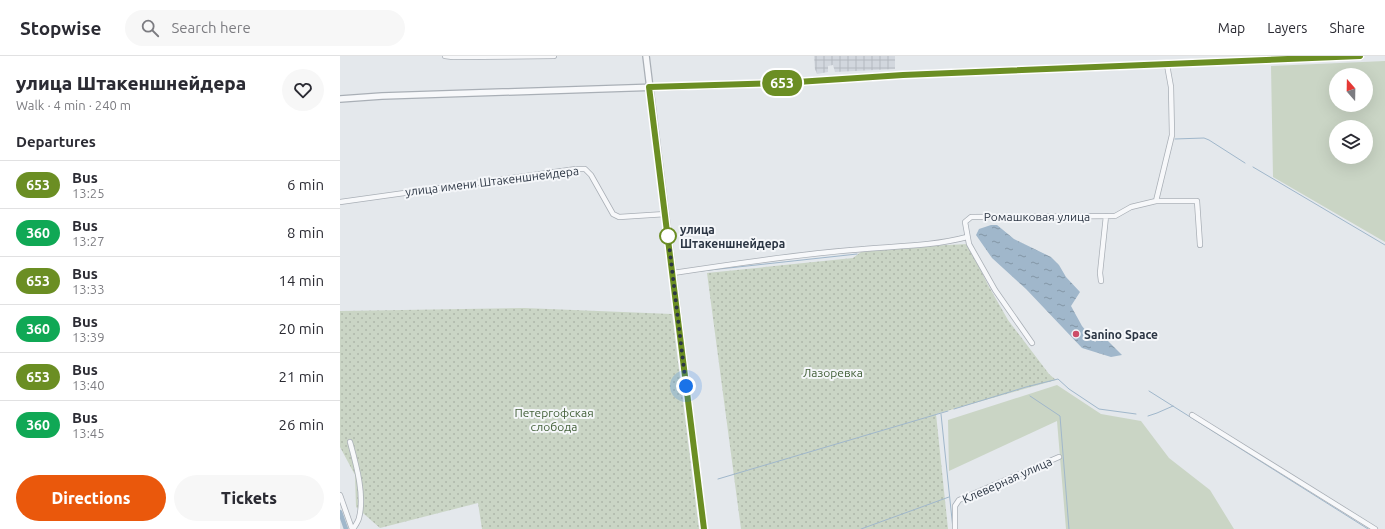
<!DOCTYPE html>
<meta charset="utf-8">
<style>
:root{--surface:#fff;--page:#f7f7f7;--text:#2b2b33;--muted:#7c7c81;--line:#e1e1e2;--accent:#ea580c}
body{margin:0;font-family:Ubuntu,sans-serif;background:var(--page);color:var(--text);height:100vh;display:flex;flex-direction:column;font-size:15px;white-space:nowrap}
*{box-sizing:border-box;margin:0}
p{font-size:13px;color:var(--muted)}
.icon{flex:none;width:22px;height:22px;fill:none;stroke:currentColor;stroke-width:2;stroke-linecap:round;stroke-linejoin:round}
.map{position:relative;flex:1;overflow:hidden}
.panel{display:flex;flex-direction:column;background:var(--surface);width:340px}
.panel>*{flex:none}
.badge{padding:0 8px;border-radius:13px;font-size:14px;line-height:26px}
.needle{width:26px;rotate:340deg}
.buttons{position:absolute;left:989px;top:12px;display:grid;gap:8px}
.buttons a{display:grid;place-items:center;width:44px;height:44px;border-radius:50%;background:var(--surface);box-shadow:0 4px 16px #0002;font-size:20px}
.you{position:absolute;width:20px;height:20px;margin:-10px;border:3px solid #fff;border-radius:50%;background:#1a73e8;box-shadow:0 0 0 6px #1a73e833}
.map>.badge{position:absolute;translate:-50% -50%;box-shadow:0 0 0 2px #fff}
h2{padding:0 16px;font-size:15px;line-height:36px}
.round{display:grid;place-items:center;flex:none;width:42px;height:42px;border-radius:21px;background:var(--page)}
.summary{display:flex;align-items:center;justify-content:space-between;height:68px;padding:0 16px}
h1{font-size:19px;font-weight:800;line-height:30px}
.button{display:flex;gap:8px;margin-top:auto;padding:8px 16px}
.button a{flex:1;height:46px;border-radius:24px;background:var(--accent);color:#fff;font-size:16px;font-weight:800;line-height:46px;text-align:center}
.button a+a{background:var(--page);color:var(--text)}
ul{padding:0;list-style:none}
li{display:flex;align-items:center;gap:12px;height:48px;padding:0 16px;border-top:1px solid var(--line)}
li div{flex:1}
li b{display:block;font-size:15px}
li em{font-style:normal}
li .badge{min-width:44px;font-weight:700;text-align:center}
header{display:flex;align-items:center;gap:24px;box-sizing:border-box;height:56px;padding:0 20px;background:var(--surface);border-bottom:1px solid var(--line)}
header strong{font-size:19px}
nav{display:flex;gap:22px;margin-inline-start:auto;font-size:14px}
.search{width:280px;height:36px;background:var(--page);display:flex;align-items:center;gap:10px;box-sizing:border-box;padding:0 14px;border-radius:22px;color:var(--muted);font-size:15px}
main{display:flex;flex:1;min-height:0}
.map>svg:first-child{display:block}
.industrial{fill:url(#industrial-grid)}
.grass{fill:#cad5c5;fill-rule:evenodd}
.garden{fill:url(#garden-dots)}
.water{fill:url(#water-ripples)}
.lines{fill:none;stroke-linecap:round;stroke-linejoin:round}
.stream{stroke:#a0b7cb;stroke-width:1}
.canal{stroke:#a0b7cb;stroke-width:4.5}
.minor-casing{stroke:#a9afb6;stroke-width:6}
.tertiary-casing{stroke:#a9afb6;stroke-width:8}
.minor{stroke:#f7f8fa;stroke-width:4.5}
.tertiary{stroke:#f7f8fa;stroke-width:5.5}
.line-casing{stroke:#fff;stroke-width:9}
.line{stroke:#6b8e23;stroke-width:6}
.walk{stroke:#2c3644;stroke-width:4;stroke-dasharray:0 7.2}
.stop-dot{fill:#fff;stroke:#6b8e23;stroke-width:2}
.poi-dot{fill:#cd4d68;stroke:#f4f6f9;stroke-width:1.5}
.labels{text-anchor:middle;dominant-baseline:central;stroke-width:4;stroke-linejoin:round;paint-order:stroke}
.street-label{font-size:12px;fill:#2c3644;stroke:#f4f6f9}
.stop-label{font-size:12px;font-weight:bold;fill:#2c3644;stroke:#f4f6f9;text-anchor:start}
.poi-label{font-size:12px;font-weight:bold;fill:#2c3644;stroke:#f4f6f9;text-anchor:start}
.park-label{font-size:12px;fill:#436039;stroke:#f4f6f9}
</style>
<header>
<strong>Stopwise</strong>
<div class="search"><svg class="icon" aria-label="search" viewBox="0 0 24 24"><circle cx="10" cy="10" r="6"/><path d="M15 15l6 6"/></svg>Search here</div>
<nav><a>Map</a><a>Layers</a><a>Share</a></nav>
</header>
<main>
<section class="panel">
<div class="summary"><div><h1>улица Штакеншнейдера</h1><p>Walk · 4 min · 240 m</p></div><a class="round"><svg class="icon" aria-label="heart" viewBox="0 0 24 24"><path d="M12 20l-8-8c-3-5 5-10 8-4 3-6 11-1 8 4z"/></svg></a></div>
<h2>Departures</h2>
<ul>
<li><span class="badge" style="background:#6b8e23;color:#fff">653</span><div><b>Bus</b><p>13:25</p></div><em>6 min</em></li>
<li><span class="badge" style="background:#10a855;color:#fff">360</span><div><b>Bus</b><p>13:27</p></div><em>8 min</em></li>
<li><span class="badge" style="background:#6b8e23;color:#fff">653</span><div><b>Bus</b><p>13:33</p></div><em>14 min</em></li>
<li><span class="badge" style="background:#10a855;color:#fff">360</span><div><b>Bus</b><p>13:39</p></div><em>20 min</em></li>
<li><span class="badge" style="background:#6b8e23;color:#fff">653</span><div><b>Bus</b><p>13:40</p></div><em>21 min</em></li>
<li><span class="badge" style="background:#10a855;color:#fff">360</span><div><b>Bus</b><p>13:45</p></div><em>26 min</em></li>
</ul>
<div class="button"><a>Directions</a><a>Tickets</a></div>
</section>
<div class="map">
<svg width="1045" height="473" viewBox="0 0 1045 473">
<defs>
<pattern id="industrial-grid" width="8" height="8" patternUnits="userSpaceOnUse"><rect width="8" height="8" fill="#d2d7de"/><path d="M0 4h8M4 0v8" fill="none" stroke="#b4b9c0"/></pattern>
<pattern id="garden-dots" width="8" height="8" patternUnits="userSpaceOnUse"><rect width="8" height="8" fill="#cad5c5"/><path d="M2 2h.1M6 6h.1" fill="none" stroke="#aeb7aa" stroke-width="1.8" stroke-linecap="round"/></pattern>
<pattern id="water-ripples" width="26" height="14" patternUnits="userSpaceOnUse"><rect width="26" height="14" fill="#a0b7cb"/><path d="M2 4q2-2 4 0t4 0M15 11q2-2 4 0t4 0" fill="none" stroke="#8396a6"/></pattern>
</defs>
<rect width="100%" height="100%" fill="#e4e8ec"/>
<!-- industrial -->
<path class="industrial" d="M474,0H555V13L495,16L493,9L488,10V16L477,18L476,15L475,14Z"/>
<!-- grass -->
<path class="grass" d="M1045,5V186L933,121L931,10ZM996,19H1026V49H996ZM996,71H1026V101H996Z
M717,329L761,358L801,365L829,402L870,434L894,473H726L717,365L609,415L608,364Z"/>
<!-- garden -->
<path class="garden" d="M628,188L648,229L668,264L709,318L716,324L596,358L608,473H401L367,217L513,202L525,193Z
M184,252L332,258L359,473H142L138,447L40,472L16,451L15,419L0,391V255Z"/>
<!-- water -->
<path class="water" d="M651,169H657L674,183L711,201L719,209L726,221L740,236L731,250L742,270L755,286L762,279L782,299L771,301L742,292L686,233L652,202L636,179L639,173Z"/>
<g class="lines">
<!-- stream -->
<path class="stream" d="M835,83L864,82L869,84L905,107
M913,111L1045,189
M352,216L517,198
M809,335L1028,473
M690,340L720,360L729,473
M614,353L686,331L718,323L729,333L759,353L796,358
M601,358L613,473
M808,360L817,357L833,350
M378,423L608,355
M521,473L609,441"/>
<!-- canal -->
<path class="canal" d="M0,456L6,473"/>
<defs>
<path id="minor" d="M105,0L113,1L214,0
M816,145H857L860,189
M0,146L236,113H245L251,119L273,158L279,161L326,158
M333,217C392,208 452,199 512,194C550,190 590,191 627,181
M761,225L760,217L766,160
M692,287L655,234L629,188L625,166L631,161L775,160L791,151L816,145L832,79L831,31L827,9
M852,359L1035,473
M10,386C16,408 25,439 19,462C18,466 15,470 13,473
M0,439L12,473
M615,473V450L619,444L719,401"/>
<path id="tertiary" d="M306,0L364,473
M0,43L42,40L442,27L563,19L1020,0"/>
</defs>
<!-- minor casing -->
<use href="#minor" class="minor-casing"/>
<!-- tertiary casing -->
<use href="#tertiary" class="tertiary-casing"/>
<!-- minor -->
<use href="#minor" class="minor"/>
<!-- tertiary -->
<use href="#tertiary" class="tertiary"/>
</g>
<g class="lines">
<defs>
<path id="line" d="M364,473L309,31L442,27L563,19L1020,0"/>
</defs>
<!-- line casing -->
<use href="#line" class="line-casing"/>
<!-- line -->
<use href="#line" class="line"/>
<!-- walk -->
<path class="walk" d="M328,180L346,330"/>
</g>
<!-- markers -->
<circle class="stop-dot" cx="328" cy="180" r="8"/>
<circle class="poi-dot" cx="736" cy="278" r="4"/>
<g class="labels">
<!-- street labels -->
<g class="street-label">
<text transform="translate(152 125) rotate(-7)">улица имени Штакеншнейдера</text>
<text x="697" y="160">Ромашковая улица</text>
<text transform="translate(667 424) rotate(-24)">Клеверная улица</text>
</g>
<!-- stop labels -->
<g class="stop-label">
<text x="340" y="173">улица<tspan x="340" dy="14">Штакеншнейдера</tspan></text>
</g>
<!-- poi labels -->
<g class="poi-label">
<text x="744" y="278">Sanino Space</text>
</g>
<!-- park labels -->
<g class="park-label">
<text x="493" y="316">Лазоревка</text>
<text x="214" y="356">Петергофская<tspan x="214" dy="14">слобода</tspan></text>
</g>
</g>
</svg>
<div class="buttons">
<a><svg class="needle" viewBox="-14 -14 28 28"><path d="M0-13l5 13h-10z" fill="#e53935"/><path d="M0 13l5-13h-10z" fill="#7c7c81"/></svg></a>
<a><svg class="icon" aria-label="layers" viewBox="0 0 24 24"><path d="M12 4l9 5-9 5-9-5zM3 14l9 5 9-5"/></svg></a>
</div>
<div class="you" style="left:346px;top:330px"></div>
<b class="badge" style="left:442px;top:27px;background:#6b8e23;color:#fff">653</b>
</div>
</main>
